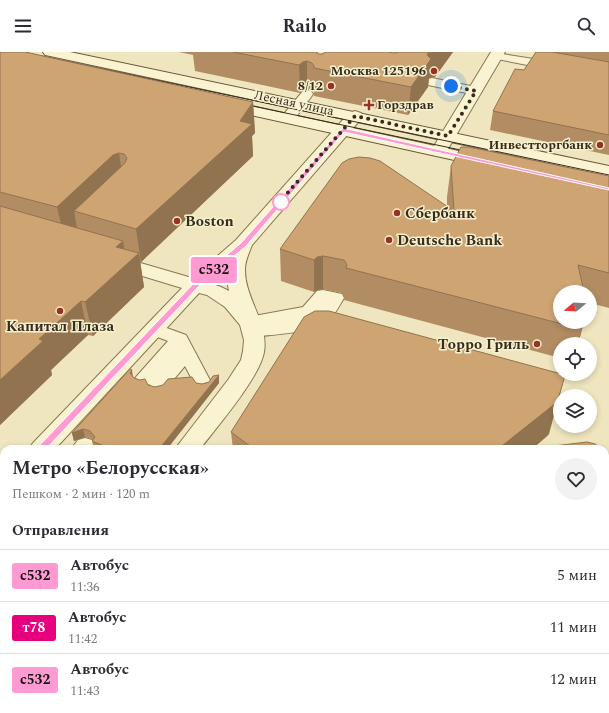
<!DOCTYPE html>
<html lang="ru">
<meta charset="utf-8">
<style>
:root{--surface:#fff;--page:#f2f2f3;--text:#2b2b33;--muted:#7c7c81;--line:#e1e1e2}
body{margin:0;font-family:Spectral,serif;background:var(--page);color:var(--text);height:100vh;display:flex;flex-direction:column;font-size:15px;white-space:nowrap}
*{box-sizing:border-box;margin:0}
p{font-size:13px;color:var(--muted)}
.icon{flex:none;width:22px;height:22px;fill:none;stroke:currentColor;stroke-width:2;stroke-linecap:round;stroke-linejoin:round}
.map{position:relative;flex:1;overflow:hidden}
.panel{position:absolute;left:0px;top:393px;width:609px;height:268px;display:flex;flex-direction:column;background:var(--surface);border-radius:12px 12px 0 0;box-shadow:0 2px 6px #0003}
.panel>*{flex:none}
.badge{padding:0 8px;border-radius:3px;font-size:14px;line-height:26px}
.needle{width:26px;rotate:252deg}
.controls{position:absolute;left:553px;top:233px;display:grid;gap:8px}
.controls a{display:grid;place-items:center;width:44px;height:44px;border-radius:50%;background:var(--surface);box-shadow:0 2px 6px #0003;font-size:20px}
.you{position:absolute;width:20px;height:20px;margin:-10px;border:3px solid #fff;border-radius:50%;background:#1a73e8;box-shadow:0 0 0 6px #1a73e833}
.map>.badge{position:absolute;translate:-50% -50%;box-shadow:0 0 0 2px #fff}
h2{padding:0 12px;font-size:15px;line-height:36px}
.round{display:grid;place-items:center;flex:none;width:42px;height:42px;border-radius:21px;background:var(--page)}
.head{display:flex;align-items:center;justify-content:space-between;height:68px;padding:0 12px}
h1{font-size:19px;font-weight:700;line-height:30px}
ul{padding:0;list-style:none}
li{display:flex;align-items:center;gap:12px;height:52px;padding:0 12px;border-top:1px solid var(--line)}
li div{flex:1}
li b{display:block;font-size:15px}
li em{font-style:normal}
li .badge{min-width:44px;font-weight:700;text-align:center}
header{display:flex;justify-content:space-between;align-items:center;height:52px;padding:0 12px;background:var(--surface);font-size:18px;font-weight:700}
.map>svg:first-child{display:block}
.green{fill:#c0cd92}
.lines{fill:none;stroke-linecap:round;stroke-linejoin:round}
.lane-casing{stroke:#887756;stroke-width:2}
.street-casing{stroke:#887756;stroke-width:2}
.secondary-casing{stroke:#6a583a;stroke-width:2}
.lane{fill:#faf3d2;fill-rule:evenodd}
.street{fill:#faf3d2;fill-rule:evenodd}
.secondary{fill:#faf3d2;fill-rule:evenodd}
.tram{stroke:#372c1c;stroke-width:1}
.wall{fill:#b28d63}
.shaded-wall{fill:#917350}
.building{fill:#cfa473;stroke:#917350}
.line{fill:#ff9ad2;stroke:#fff}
.walk{stroke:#372c1c;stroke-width:4;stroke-dasharray:0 7.2}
.poi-dot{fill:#993124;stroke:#f6f0ce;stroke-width:1.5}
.stop-dot{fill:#fff;stroke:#ff9ad2;stroke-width:2}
.labels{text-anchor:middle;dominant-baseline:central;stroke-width:3;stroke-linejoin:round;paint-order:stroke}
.far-poi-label{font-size:13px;font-weight:bold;fill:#372c1c;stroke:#f6f0ce;text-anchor:end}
.far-street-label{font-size:13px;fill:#372c1c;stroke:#f6f0ce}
.poi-label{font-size:15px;font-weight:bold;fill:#372c1c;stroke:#f6f0ce;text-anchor:start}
</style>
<header><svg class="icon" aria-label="menu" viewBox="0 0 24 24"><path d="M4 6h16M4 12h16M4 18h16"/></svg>Railo<svg class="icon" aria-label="search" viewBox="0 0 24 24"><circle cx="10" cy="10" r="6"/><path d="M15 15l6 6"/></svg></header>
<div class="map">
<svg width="609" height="661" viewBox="0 0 609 661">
<rect width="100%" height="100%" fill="#efe6bf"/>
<!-- green -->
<path class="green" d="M4,472V606L0,607V477Z"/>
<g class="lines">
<defs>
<path id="lane" d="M496,1L553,10L557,11L559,14L557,17L553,18L492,6L490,4L492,2Z
M432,26L480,36L482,39L480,42L476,43L428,33L426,30L428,27Z
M307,38L311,39L313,42L311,45L293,69H283L282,66L283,63L303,39Z
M323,238L342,242L344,246C339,254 335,263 328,269C311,282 273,282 252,285L246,283L244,279L246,275L243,274L241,270L243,266L303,255L317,239Z
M153,271L186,283L212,332L209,337L203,338L197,337L185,314L163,340L157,341L151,340L148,335L150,332L142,335L136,333L133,329L136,325L168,289L147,281L145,277L147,273Z
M85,386L92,388L95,393L92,397H71L78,388Z"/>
<path id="street" d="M491,0H505L445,102L439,104L433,102L431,99Z
M355,59L361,61L363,64L361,67L252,193C249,201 245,209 245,217C244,245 269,271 264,300C260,325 217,375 200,397H175L228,328L241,308L243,299L244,288L240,273L225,255L207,243L199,241L55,397H29L33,391L182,236L106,213L103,209L106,205L113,203L192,226L236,188L349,61ZM225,217L229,239L221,235L210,231Z
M4,427V449L0,451V429Z"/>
<path id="secondary" d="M43,0H70L609,114V124L50,4L45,3Z
M224,48L486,105L492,106L494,110L492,114L486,115L219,56L216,53L219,50Z
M609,561V585L605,586V562Z
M40,657H96L94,661H38Z"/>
</defs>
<!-- lane casing -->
<use href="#lane" class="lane-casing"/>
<!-- street casing -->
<use href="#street" class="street-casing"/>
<!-- secondary casing -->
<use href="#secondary" class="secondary-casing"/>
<!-- lane -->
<use href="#lane" class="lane"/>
<!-- street -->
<use href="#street" class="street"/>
<!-- secondary -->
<use href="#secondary" class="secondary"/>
<!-- tram -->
<path class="tram" d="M22,0L609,123
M243,52L470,100"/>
</g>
<!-- wall -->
<path class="wall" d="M0,0L253,50L255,81L252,84L253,104L141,210H140L144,235L93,284L88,283L51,318L52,323L0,373Z
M179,0H318V2H322L326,0H392L391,1H394V0H453L435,25L429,26L428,35L408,63L314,44V40L312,38L307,37L303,38L300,41L195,19L193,3Z
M536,0H609V103L490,78L493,59L524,18Z
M451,114L609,124V256L590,251V240H560V270H584L578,292H560V306L344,248V244L342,241L323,237L317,238L314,240L281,229L280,197L447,155V145Z
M219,323V331L167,397H94L92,389L93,387H92L85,385L74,389L72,381L133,325L134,326L148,333L155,335L196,331L202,332L209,330Z
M231,380L549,382L546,385L532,397H602H233Z"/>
<!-- shaded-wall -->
<path class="shaded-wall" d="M429,0H453L435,25L429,26L428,35L408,63L411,35Z
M307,9V37L303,38L300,41L299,13L303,10Z
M253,50L255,81L252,84L253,104L141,210L136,177L240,69Z
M119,101L124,134L74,159L77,176L65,188L57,155L113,103Z
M123,189L127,212L139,201L144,235L93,284L85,250L116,195Z
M323,204V237L317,238L314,240V208L317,205Z
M81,249L88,283L51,318L52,323L0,373V328L39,287Z
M584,270L578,292H577L582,276Z
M132,318L133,326L130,321Z
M219,323V331L167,397H159Z
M565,323L549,382L546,385L532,397H498Z
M83,377L85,385L74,389L72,381Z"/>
<!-- building -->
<path class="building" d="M0,0H25L253,50L240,69L252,72L136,177L74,159L125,111L127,106L124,102L119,101L113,103L57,155L0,140Z
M233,0H316L318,2H322L326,0H388L394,1L399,0H429L427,3L431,7L411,35L314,16V14L312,11L307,9L303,10L299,13Z
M536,0H552L609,10V83L493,59L515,17L524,18Z
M461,95H469L609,124V221L578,213L584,240H560V270H584L582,276L570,274L346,216L347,213L344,208L323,204L317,205L314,208L280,197L342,111L349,107L359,105L370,106L380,109L454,159L451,114Z
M0,154L123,189L116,195L139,201L85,250L81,249L39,287L43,289L0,328Z
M315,259H329L565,323L558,348L556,351L498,397H254L231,380L304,265Z
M130,317L132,318L130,321L134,326L140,328L145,327L148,333L155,335L163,333L168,327L192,325L196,331L202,332L209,330L213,324L219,323L159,397H111L92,389L95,385L90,379L83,377L72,381Z
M587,390L595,392L601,396L602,397H529Z"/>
<!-- line -->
<path class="line" d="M343,76L609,136V138L344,80L246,194L199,234L44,399H38L37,397L38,395L194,231L241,191Z"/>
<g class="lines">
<!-- walk -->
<path class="walk" d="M281,150L277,153L355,64L448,84L476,39L451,34"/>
</g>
<!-- markers -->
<g class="poi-dot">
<circle cx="434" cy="19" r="4"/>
<circle cx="331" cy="34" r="4"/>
<path d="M367 47h4v4h4v4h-4v4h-4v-4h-4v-4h4z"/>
<circle cx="600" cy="93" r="4"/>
<circle cx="397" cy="161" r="4"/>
<circle cx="177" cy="169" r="4"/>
<circle cx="389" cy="188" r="4"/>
<circle cx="60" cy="259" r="4"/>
<circle cx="537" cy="292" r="4"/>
</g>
<circle class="stop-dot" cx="281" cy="150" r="8"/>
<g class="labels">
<!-- far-poi labels -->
<g class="far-poi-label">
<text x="426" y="19">Москва 125196</text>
<text x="323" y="34">8/12</text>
<text x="377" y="53" text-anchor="start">Горздрав</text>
<text x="592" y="93">Инвестторгбанк</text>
</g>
<!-- far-street labels -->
<g class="far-street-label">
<text transform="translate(294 51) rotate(12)">Лесная улица</text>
</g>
<!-- poi labels -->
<g class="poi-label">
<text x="405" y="161">Сбербанк</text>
<text x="185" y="169">Boston</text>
<text x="397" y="188">Deutsche Bank</text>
<text x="60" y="274" text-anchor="middle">Капитал Плаза</text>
<text x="529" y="292" text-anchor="end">Торро Гриль</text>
</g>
</g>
</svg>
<div class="controls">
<a><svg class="needle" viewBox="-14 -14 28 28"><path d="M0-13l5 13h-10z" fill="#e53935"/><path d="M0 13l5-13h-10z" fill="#7c7c81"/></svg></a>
<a><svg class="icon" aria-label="locate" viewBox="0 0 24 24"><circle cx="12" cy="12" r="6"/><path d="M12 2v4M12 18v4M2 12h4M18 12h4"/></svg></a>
<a><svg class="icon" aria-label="layers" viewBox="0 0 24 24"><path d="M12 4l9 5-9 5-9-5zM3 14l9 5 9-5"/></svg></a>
</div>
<div class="you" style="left:451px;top:34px"></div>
<b class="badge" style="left:214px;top:218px;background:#ff9ad2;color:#111">с532</b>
<section class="panel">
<div class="head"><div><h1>Метро «Белорусская»</h1><p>Пешком · 2 мин · 120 m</p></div><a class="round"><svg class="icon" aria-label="heart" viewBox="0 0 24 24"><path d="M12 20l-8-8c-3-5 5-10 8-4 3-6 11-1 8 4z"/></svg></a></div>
<h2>Отправления</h2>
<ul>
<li><span class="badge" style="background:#ff9ad2;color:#111">с532</span><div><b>Автобус</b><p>11:36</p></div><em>5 мин</em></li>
<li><span class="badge" style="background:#e6007e;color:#fff">т78</span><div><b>Автобус</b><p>11:42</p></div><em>11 мин</em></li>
<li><span class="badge" style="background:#ff9ad2;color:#111">с532</span><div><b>Автобус</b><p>11:43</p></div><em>12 мин</em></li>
</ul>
</section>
</div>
